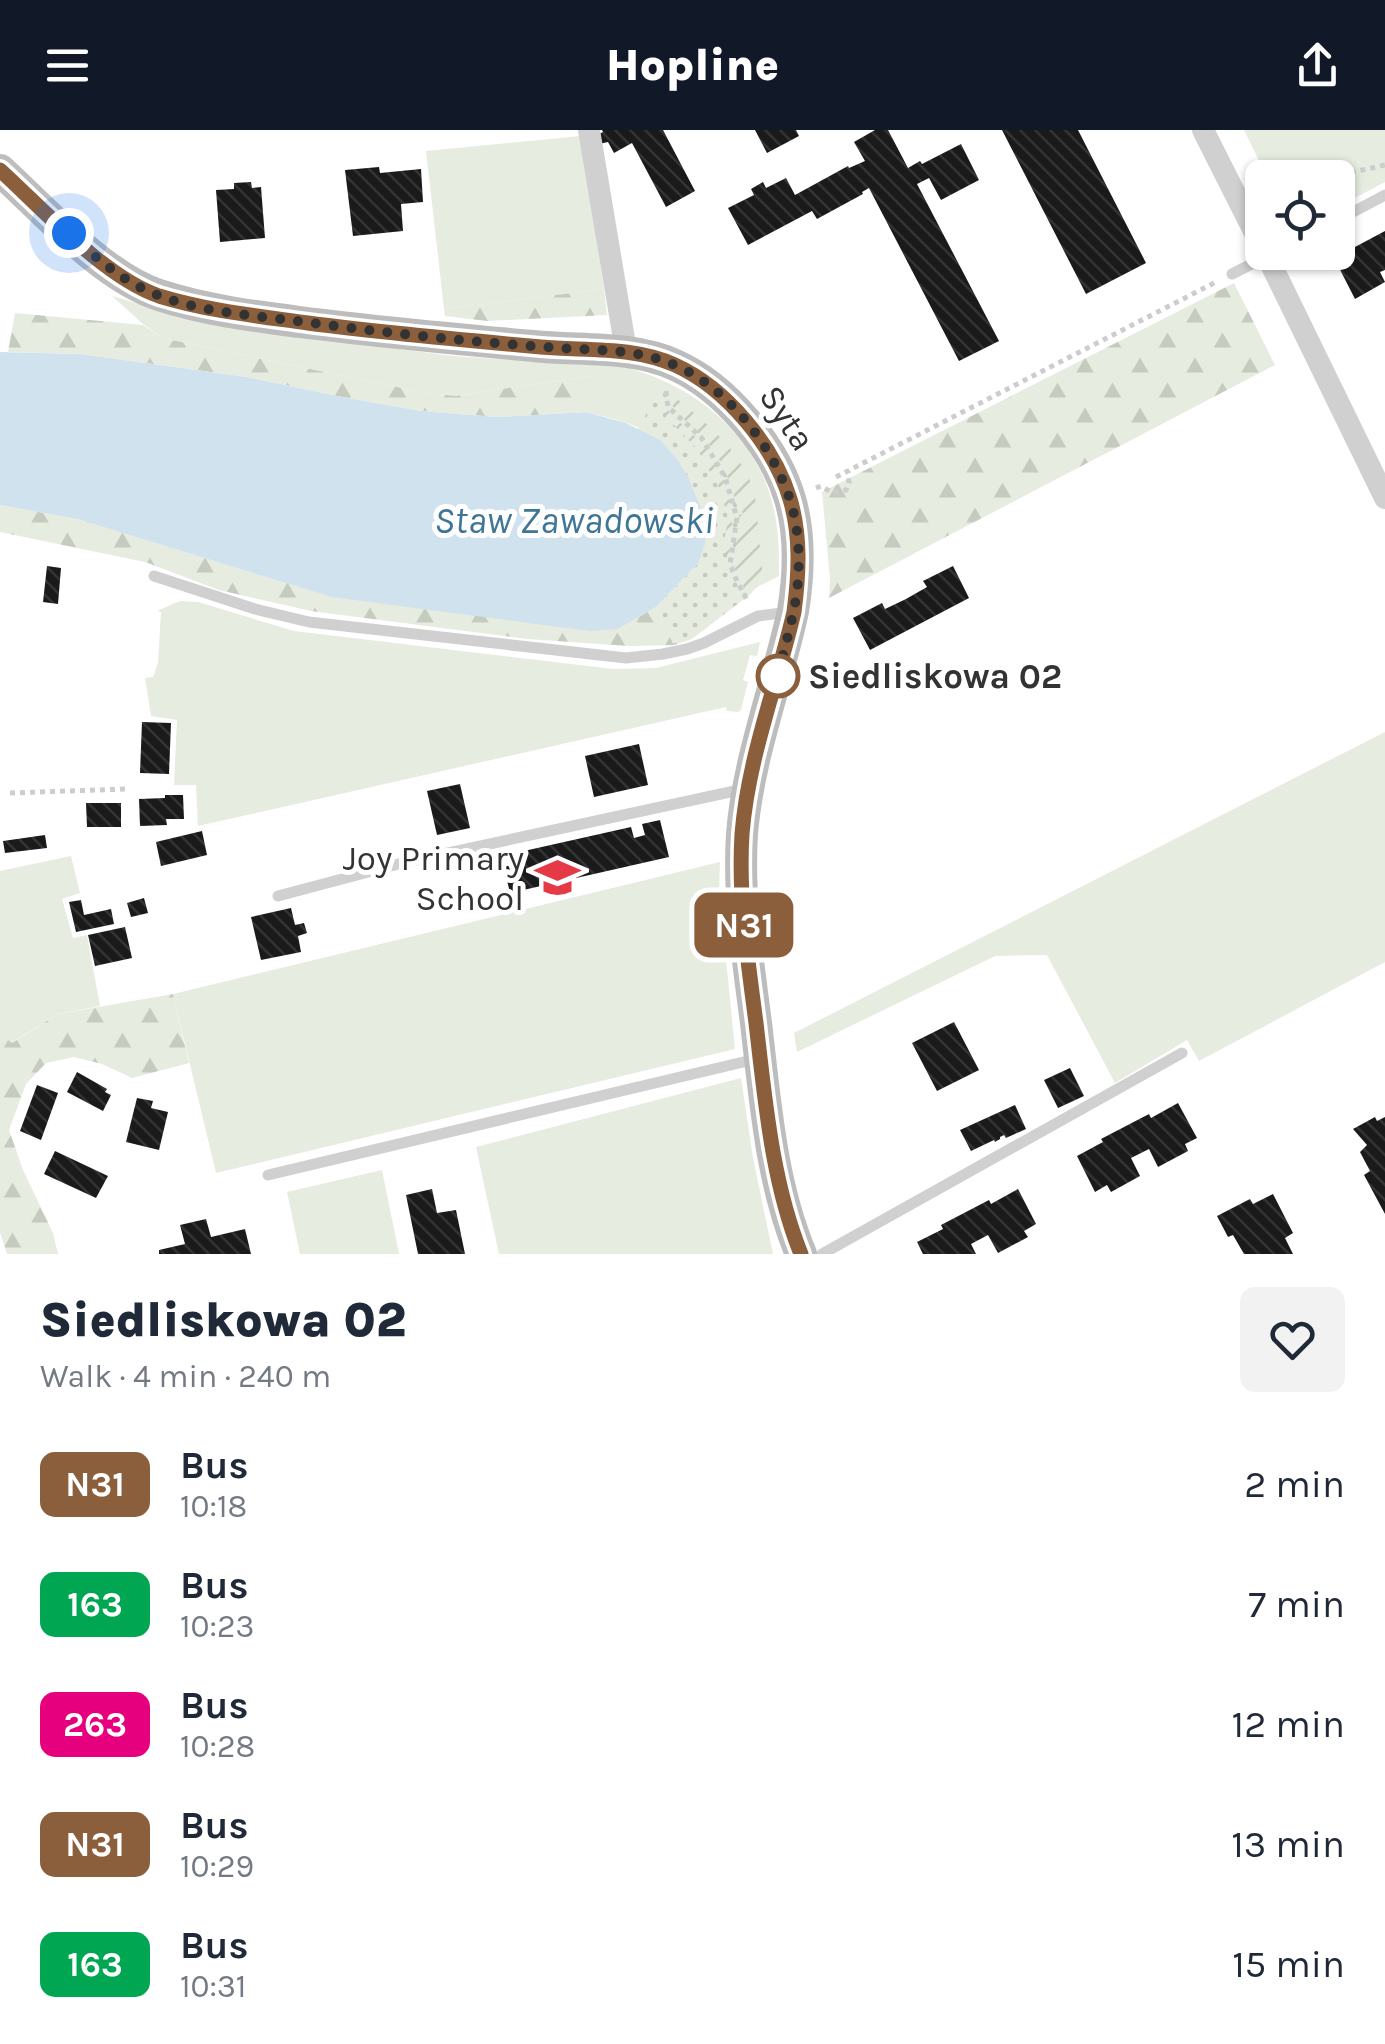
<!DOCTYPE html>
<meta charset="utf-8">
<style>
:root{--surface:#fff;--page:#f2f2f3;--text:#1f2937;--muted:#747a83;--accent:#111827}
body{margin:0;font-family:Karla,sans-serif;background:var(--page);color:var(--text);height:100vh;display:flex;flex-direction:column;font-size:38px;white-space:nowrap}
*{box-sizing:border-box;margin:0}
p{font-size:32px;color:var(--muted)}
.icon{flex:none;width:55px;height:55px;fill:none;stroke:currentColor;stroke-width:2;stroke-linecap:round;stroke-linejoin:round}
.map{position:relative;height:1124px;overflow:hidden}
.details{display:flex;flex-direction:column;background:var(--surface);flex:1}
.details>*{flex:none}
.badge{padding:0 20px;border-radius:15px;font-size:35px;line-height:65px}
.buttons{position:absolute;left:1245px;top:30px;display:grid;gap:20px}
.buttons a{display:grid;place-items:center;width:110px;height:110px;border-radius:15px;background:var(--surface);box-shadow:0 2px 8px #0004;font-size:50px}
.you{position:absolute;width:50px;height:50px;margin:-25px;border:8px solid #fff;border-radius:50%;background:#1a73e8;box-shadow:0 0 0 15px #1a73e833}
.map>.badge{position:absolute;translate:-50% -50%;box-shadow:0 0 0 5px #fff}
.round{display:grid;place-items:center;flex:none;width:105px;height:105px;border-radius:15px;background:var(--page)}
.summary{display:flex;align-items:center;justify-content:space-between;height:170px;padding:0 40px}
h1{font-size:48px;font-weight:800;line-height:75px}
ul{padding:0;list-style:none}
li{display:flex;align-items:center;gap:30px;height:120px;padding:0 40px}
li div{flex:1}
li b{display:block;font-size:38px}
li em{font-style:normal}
li .badge{min-width:110px;font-weight:700;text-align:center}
header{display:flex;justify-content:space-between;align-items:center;height:130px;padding:0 40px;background:var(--accent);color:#fff;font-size:45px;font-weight:800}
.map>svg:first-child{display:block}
.grass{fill:#e6ecdf}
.forest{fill:url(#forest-firs)}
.park{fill:url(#park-dots)}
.garden{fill:url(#garden-furrows)}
.water{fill:#cfe2ee}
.building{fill:url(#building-back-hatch)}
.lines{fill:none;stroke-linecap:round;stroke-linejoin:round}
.path{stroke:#cdcdcd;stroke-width:5;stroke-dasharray:5 5;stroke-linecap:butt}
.lane{stroke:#d0d0d0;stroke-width:11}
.street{stroke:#d0d0d0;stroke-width:22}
.secondary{stroke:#bdbdbd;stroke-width:32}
.line-casing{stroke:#fff;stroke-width:22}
.line{stroke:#8b5e3c;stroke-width:15}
.walk{stroke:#333;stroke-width:10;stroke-dasharray:0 18}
.stop-dot{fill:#fff;stroke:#8b5e3c;stroke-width:5}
.labels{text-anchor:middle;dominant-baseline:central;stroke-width:10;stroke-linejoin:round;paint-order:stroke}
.street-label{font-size:35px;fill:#333;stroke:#fff}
.stop-label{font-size:35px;font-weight:bold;fill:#333;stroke:#fff;text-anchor:start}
.poi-label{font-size:35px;fill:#333;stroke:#fff;text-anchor:end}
.water-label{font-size:38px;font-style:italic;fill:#3f7597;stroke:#fff}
</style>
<header><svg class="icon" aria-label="menu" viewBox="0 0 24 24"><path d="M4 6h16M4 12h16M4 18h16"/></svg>Hopline<svg class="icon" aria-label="share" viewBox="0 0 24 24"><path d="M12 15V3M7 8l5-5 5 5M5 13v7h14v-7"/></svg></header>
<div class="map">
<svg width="1385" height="1124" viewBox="0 0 1385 1124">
<defs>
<pattern id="forest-firs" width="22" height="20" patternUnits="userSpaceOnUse" patternTransform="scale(2.5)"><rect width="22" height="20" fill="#e6ecdf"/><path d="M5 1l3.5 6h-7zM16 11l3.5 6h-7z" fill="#c6cbc0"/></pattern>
<pattern id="park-dots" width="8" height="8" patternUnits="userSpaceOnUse" patternTransform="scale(2.5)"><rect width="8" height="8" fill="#e6ecdf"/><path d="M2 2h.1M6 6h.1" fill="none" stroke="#c6cbc0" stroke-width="1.8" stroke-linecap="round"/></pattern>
<pattern id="garden-furrows" width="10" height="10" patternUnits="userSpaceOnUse" patternTransform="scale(2.5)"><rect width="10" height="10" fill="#e6ecdf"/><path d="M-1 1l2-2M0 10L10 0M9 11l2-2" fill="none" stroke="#c6cbc0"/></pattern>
<pattern id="building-back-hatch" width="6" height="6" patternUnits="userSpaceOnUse" patternTransform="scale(2.5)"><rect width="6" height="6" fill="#1a1a1a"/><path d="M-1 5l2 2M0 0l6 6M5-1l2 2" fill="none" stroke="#333"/></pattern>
</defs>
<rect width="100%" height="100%" fill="#fff"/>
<!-- grass -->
<path class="grass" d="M1244,0H1385V52L1338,77V48L1267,47Z
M581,6L604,159L444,179L426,21Z
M112,166L171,183L315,208L453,226L624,237C696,255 761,308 775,385C779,405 779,425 779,446L757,457L763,443L753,357L733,322L708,296L669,263L671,259L666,256L663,264L666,287L697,319L720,358L725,373L728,396L723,420L728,426L727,437L730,445L710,472L670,506L656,477C669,463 690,448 699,431C717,397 689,332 660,310C639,294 611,288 586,282L597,249L588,246L456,266L426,263L162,208L143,194Z
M180,471L198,472L294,501L613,539L656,538L760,512L757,526L750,525L743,550L748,552L741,580L738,582L727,581L726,577L198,696L196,655H174L177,590L151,586L145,548L153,547L158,533L161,482L157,481Z
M1385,602V832L1199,931L1187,910L1115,953L1047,825L995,826L797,922L794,903Z
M71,726L80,763L62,769L73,808L87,805L100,876L58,884L11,913L0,904V741Z
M720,732L719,760L735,919L216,1043L173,864Z
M741,948L753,1028L773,1124H499L476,1017Z
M382,1040L399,1124H300L287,1062Z"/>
<!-- forest -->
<path class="forest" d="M1234,153L1275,235L829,468L830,449L822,362Z
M604,159L607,185L487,191L445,186L444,179Z
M15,183L143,195L162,208L426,263L456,266L588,246L598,249L586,282L497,287L421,281L342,267L247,247L80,224L8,222Z
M0,375L77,389L333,467L618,499L656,477L674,515L629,516L527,509L311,481L219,460L145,432L0,402Z
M173,864L189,933L132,948L102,934L74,927L46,933L26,954L9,1000L23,1040L53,1103L58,1124H7L0,1102V904L12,913L58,884Z"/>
<!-- park -->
<path class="park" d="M663,253L671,259L670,263L708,296L733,322L753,357L763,443L757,457L748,466L692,509L674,515L656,477L698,433L638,299Z"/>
<!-- garden -->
<path class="garden" d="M669,263C701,287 737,317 752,355C758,371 757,393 759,409C762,435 768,448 748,466L733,435V429L738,430L739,423L735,421L739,399V385L743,384L741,377L737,376C732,355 724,336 712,318C700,302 669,282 669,263Z
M665,277C675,290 689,299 700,312C729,346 738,383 728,426L723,420L728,388L720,359L697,319L666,287Z"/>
<!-- water -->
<path class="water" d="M0,222L80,224L247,247L342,267L421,281L497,287L586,282L626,293L660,310L677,329L688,347L704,386L705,414L698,433L656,477L618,499L590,501L332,467L77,389L0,375Z"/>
<!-- building -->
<path class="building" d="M602,0H663L695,61L666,77L632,13L614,23L608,12L599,14L597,5L603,2Z
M755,0H796L799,6L767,23Z
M875,0H888L908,38L920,31L922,34L961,14L979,50L941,70L929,48L917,54L999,211L959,231L869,58L862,62L863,64L817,89L812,81L748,115L728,78L754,65L751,59L763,52L766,58L786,48L795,65L848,36L849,38L865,31L854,12Z
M1002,0H1078L1146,133L1086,164Z
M379,37L380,43L421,39L423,72L401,74L403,101L353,106L345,40Z
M251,52L252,58L261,57L265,108L220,112L216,60L234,59V53Z
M1385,101V140L1380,142L1385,152L1355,169L1331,122H1338V119L1352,111L1355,117Z
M47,436L61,438L58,474L43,472Z
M953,436L969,468L870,520L853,488L882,473L885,479L906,469L927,457L923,451Z
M142,592L171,593L169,644L140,643Z
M639,614L648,655L594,667L585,626Z
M460,654L470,698L437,705L427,661Z
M165,665H183L184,689H166L167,695L140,696L139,669L165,668Z
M86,673H121V697H87Z
M660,690L669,727L510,763L504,737L517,733L515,723L631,697L634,708L645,705L642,694Z
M202,701L207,725L161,736L156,712Z
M45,705L47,718L5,723L3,711Z
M144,768L148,783L131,787L127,773Z
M81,770L84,785L111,779L114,794L76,802L69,772Z
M291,778L295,795L304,793L307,803L298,806L301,822L261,830L251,787Z
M125,797L132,828L95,836L88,805Z
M954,892L979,940L937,961L912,913Z
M1070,938L1084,966L1058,978L1044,950Z
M77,942L107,959L105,962L111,965L103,981L67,962Z
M37,955L58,963L41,1010L20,1001Z
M137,968L153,971L151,978L168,982L159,1020L126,1012Z
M1178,973L1197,1008L1185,1014L1188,1021L1158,1037L1149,1019L1131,1028L1140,1046L1111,1062L1107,1055L1095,1062L1077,1026L1103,1012L1101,1009L1149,984L1151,988Z
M1015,975L1026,999L1006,1008L1004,1005L1000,1007V1009L995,1012L994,1010L971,1021L960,1000Z
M1375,987L1377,991L1385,987V1084L1364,1045L1370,1041L1360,1022L1367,1015L1353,999Z
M55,1021L108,1046L96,1068L44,1044Z
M432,1059L437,1083L456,1080L465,1124H418L406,1065Z
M1018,1059L1036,1094L1024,1101L1028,1107L998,1123L988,1105L971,1114L976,1124H923L917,1112L943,1099L941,1095L989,1070L991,1074Z
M1273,1064L1293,1103L1285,1108L1293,1124H1244L1233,1105L1228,1107L1217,1086L1250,1069L1253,1074Z
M206,1089L211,1107L245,1099L251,1124H159V1120L185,1114L180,1095Z"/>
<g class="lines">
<!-- path -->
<path class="path" d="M1301,48L1349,43L1385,35
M666,261L668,277L701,307L725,347L737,388L730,434L735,447L748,472
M836,347L1216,152
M816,358L821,356L833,363L846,360L849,353L848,341
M10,663L126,659"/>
<!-- lane -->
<path class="lane" d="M1338,90L1385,65
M1232,144L1271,124
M154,446L255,479L309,492L626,528L663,524L687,519L704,513L758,486L789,482
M278,766L406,732L744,659
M268,1045L756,929
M822,1124L1182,923"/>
<!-- street -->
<path class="street" d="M589,0L626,221
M1203,0L1262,117
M1265,122L1385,368"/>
<!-- secondary -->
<path class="secondary" d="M0,40C44,80 103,147 159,165C205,180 253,186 300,192C378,202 456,209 533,216C580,221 631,215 675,235C725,257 775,317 790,369C801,406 799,444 793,481C777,555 748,628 742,704C738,767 748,831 756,893C765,969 771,1053 801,1124"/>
</g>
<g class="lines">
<defs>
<path id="line" d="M0,40C44,80 104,147 159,166C208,181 258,186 308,193C385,203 463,210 541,217C586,221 633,216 675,235C726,258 774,316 790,369C801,406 799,444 794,482C777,555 748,628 742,704C738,767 748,831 756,893C765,970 772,1052 801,1124"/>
</defs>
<!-- line casing -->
<use href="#line" class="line-casing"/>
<!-- line -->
<use href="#line" class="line"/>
<!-- walk -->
<path class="walk" d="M69,103C95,127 122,151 155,164C199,182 249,185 296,191C379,202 462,211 545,217C588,221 631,217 672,234C725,255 771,313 789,367C798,392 800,423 798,450C796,482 785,514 778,546"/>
</g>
<!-- icons -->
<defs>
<symbol id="school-bare" viewBox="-9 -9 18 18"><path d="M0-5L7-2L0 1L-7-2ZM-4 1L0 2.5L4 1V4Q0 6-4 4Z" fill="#e63946" stroke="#fff" stroke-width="2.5" paint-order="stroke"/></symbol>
</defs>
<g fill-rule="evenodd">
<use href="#school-bare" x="526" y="716" width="63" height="63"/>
</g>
<!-- markers -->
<circle class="stop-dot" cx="778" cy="546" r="20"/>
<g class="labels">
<!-- street labels -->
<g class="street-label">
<text transform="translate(787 288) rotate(56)">Syta</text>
</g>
<!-- stop labels -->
<g class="stop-label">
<text x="808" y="546">Siedliskowa 02</text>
</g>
<!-- poi labels -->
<g class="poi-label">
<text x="524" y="728">Joy Primary<tspan x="524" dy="40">School</tspan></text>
</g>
<!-- water labels -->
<g class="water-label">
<text x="574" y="390">Staw Zawadowski</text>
</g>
</g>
</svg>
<div class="buttons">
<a><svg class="icon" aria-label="locate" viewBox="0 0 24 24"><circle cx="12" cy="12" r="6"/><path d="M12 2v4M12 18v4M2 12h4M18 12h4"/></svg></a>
</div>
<div class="you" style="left:69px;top:103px"></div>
<b class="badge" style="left:744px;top:795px;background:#8b5e3c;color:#fff">N31</b>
</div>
<section class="details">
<div class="summary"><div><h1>Siedliskowa 02</h1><p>Walk · 4 min · 240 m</p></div><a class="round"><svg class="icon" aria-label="heart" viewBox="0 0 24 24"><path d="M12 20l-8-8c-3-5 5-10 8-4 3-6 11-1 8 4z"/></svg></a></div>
<ul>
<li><span class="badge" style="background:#8b5e3c;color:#fff">N31</span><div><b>Bus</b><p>10:18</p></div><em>2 min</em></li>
<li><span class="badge" style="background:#00a651;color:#fff">163</span><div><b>Bus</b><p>10:23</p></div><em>7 min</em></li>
<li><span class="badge" style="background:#e6007e;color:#fff">263</span><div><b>Bus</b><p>10:28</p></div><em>12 min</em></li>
<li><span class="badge" style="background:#8b5e3c;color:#fff">N31</span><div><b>Bus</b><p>10:29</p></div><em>13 min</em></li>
<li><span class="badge" style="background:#00a651;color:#fff">163</span><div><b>Bus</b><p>10:31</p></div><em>15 min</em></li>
</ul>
</section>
